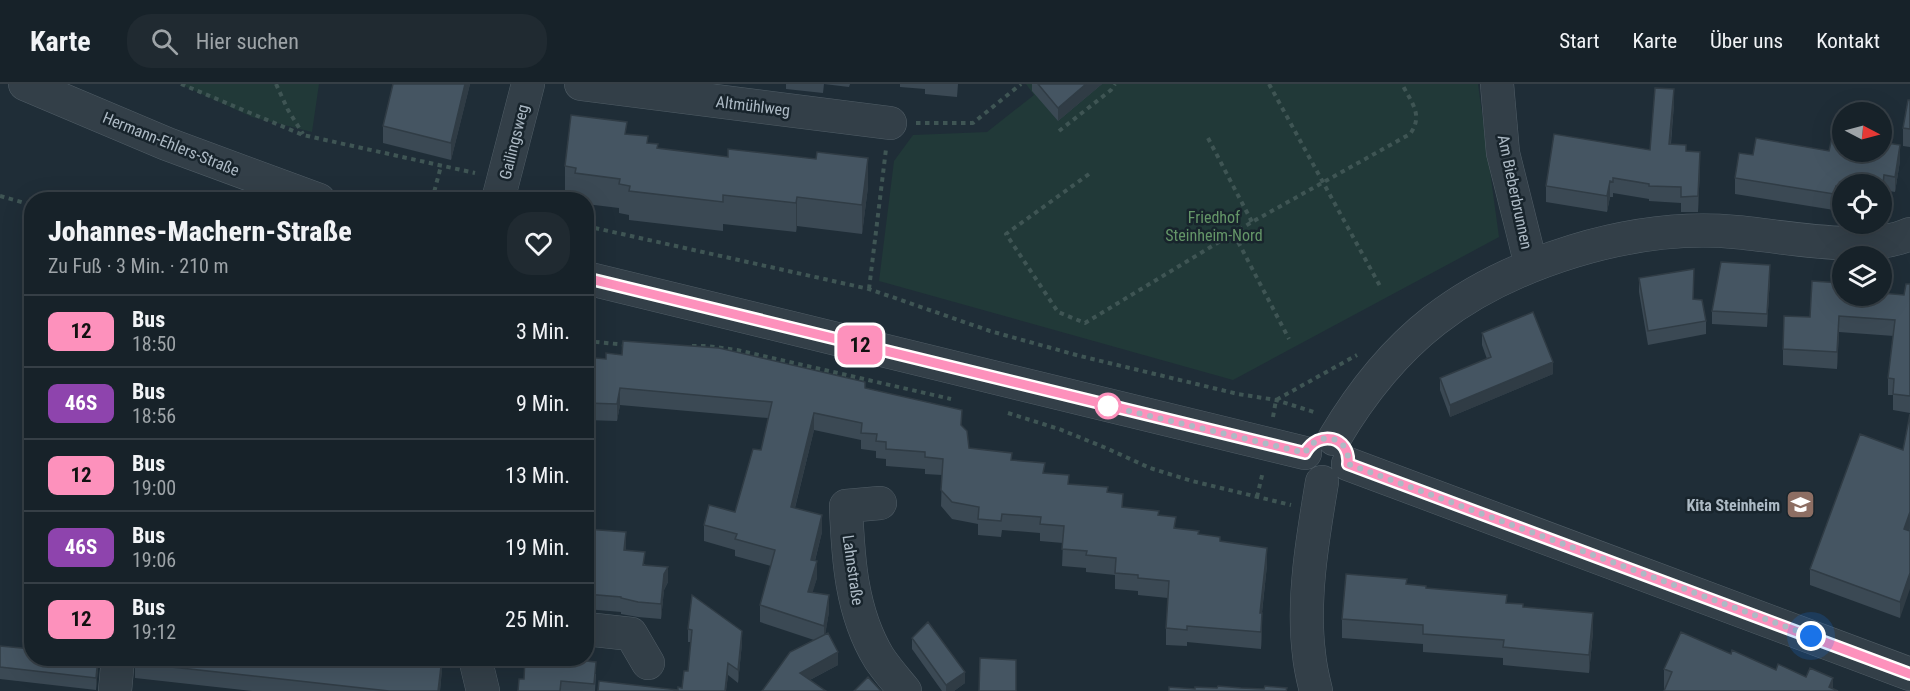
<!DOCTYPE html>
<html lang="de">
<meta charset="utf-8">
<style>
:root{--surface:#172229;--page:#202a31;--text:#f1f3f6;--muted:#9ea4a8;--line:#363f46}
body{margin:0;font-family:"Roboto Condensed",sans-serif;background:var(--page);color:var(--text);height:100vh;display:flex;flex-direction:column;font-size:22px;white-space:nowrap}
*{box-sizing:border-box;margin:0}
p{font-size:20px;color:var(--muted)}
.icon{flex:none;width:33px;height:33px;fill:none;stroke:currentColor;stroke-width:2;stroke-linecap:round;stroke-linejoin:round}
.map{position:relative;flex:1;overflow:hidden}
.side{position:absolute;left:24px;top:108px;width:570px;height:474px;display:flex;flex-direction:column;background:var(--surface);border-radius:24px;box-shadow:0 6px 24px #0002,0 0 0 2px var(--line)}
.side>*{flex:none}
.badge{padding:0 12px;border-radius:9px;font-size:21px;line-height:39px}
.needle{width:39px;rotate:96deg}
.controls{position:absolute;left:1832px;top:18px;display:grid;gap:12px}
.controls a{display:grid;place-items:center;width:60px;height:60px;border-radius:50%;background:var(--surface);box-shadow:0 6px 24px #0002,0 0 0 2px var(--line);font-size:30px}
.you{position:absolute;width:30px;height:30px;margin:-15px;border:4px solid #fff;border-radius:50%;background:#1a73e8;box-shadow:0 0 0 9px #1a73e833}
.map>.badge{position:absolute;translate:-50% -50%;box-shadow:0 0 0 3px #fff}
.round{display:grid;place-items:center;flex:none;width:63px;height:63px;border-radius:24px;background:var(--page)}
.overview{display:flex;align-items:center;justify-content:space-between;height:102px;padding:0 24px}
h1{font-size:28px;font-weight:800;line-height:45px}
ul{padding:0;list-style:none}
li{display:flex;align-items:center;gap:18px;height:72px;padding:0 24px;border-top:2px solid var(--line)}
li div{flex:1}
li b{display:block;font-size:22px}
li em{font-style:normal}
li .badge{min-width:66px;font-weight:700;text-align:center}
header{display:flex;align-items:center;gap:36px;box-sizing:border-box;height:84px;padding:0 30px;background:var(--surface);border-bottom:2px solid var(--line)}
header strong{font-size:28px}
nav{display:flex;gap:33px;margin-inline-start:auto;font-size:21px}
.search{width:420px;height:54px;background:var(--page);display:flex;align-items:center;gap:15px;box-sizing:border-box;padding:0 21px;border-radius:24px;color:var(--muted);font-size:22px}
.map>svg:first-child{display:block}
.green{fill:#213938}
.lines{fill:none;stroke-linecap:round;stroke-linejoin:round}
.minor-casing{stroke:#505d66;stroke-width:34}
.path{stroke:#3f5554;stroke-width:4;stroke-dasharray:4.5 4.5;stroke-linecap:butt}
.minor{stroke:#333f48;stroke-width:33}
.wall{fill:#3b4954}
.shaded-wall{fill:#303c45}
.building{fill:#455562;stroke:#303c45;stroke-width:1.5}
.line-casing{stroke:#fff;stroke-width:14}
.line{stroke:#fd91bc;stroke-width:9}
.walk{stroke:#adbac5;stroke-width:6;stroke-dasharray:0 10.8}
.stop-dot{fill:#fff;stroke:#fd91bc;stroke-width:3}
.labels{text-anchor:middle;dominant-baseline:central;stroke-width:5;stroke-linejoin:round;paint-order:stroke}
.street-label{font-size:16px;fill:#adbac5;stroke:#18242c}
.park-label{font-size:16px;fill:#649668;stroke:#18242c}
.poi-label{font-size:16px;font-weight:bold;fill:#adbac5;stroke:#18242c;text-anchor:end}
</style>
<header>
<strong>Karte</strong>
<div class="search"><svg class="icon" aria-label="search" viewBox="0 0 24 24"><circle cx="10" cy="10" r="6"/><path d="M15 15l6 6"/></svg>Hier suchen</div>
<nav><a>Start</a><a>Karte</a><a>Über uns</a><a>Kontakt</a></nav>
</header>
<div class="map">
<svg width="1910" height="607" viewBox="0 0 1910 607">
<rect width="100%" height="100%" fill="#1f2d37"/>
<!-- green -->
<path class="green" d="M180,0H319L312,48L252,33Z
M1026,0H1478L1499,153L1233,296L879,197L894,77L913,51L987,48L1034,11Z"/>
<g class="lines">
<defs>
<path id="minor" d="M25,0L167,60L319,116
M581,0L890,39
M1497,0L1503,69L1531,181
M498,116L528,0
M586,194L1305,369
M1334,355C1393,255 1463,201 1574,167C1627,151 1679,143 1735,148C1783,152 1866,170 1910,150
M1348,380L1910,590
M880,419L846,422C848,474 851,528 879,574C887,586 896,596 905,607
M586,545L631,550L648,579
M475,574L483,607
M115,607L118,574
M1316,607C1313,595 1310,582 1309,570C1302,515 1313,452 1322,398"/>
</defs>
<!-- minor casing -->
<use href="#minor" class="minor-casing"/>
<!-- path -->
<path class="path" d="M181,0L303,51L475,89
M276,0L288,26L303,50
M1269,0L1380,202
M916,39H973L1021,0
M1059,47L1111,6L1115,0
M1208,54L1252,138
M1089,90L1006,150L1058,228L1085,239L1252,138L1410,50C1424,31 1411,18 1402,0
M0,112L32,121
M432,116L441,82
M586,142L869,205L990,247L1080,272L1238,310L1276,316L1317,329
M1234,150L1289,255
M869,205L886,65
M586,257L627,261
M692,262H707L737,266L951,315
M1008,329L1059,345L1106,364L1150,384L1192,397L1291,421
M1273,333L1276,316L1357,271
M1257,413L1263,387"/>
<!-- minor -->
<use href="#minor" class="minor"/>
</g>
<!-- wall -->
<path class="wall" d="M393,0H470L451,76L383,59V42Z
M786,0H850L849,3L824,0L823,9L786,5Z
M900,0H958L957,13L925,10V5L900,3Z
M1032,0H1102L1058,37L1032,7Z
M1910,16V63L1903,62V44Z
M1674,20L1671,60L1686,67L1700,83L1698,128H1681V119L1649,117V115L1613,109V113H1610L1607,128L1546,118V102L1650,66Z
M627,50L658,64L868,103L862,150L797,142L796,148L723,140V147L629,136V131L619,129V124L586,120V116H575V113L565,112V82Z
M1829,67L1900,77L1895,108L1884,106L1883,115H1881V100H1842V119L1836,118L1834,126L1735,110V94L1753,71Z
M1639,194L1694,198L1693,215L1706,237V250L1648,261L1639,208Z
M1770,194L1767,243L1712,240V227Z
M1910,200V329L1893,326V311H1888V294L1894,252L1839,248L1837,285L1783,281V265L1810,233L1841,206L1904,211Z
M1482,249L1553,290L1450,333L1440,306V294L1487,275L1482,261Z
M586,273L865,304L962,343L969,364L1012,376L1045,389L1069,400L1108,408L1123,423L1159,431L1176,444L1220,457L1267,481L1262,529V546L1261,565L1187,558V562L1166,561V544L1168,514L1138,511V507L1115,505V491L1086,488V484L1062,482L1063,459L1040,457V449L1002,446L1001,453L978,451V440L952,435L941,422L942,391L925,390V385L886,382V375L876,374V367L861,365V356L814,346L795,424L822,448L815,477L817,494L812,508L829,528L825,550L838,581L810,596L762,607L814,556L760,538V521L771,482L735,472V466L704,457V441L735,428L761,366L768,334L620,321L617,337L586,336Z
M1903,366L1910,444L1900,534L1810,501V485Z
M586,445L626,464V466L668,498L664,506L661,535L638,533L621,530V528L586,525Z
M1407,500L1507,519L1523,523L1593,548L1589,589L1503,581V574L1423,568V560L1342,554V535Z
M692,511L742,559L738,599L728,591L726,607H598L678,606L682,604L688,587L691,558H688V545Z
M912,554L965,599L954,607H942L912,565Z
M0,562L98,584L96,606L0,595Z
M1731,570L1776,586L1833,605H1664V585Z
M443,574L440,607H252L135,594V579Z
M596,590L595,607H518L524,595Z"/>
<!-- shaded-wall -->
<path class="shaded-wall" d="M465,0H470L451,76V59Z
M1086,0H1102L1058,37V24Z
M1674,5V20L1669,76V60Z
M1900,61V77L1895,108V93Z
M1700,68V83L1698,128V112Z
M868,74V103L862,150V121Z
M1884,91V106L1883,115V100Z
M1610,97V113L1607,128V112Z
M1836,102V118L1834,126V110Z
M797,113V142L796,148V119Z
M1770,181V194L1767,243V230Z
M1839,232V248L1837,285V268Z
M1553,278V290L1450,333V321Z
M620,304V321L617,337V320Z
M814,329V346L791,439V423Z
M1910,428V444L1904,461V445Z
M822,431V448L811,492V476Z
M626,448V464L624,482V466Z
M1267,464V481L1260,546V529Z
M817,477V494L808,524V508Z
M668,483V498L664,506L661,535V520L664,490Z
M1910,489V505L1900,534V518Z
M829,511V528L824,559V542Z
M1262,529V546L1261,565V548Z
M1593,529V548L1589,589V571Z
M742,547V559L738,599V586Z
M838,568V581L800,601V589Z
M98,574V584L96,606V594Z
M442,574H443L440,607H438Z
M728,579V591L726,607H725Z
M965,588V599L954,607H946V601Z
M1833,594V607L1829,603Z"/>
<!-- building -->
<path class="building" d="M393,0H465L451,59L383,42Z
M1038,0H1086L1058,24Z
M1655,4L1674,5L1669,60L1686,61V67L1700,68L1698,112L1681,113V103L1649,102V100L1613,94V98L1610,97L1607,112L1546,102L1554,50L1650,66Z
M1908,16H1910V45L1903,44Z
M571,31L627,38L625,50L648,52L647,59L658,60L657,64L728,73V65L816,75L817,68L868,74L862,121L797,113L796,119L723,111V118L629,107L630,102L619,100L620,95L575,89L576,84L565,82Z
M1833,49L1842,51V68H1881V58L1900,61L1895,93L1884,91L1883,100L1869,97V100H1842V103L1836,102L1834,110L1735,94L1739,69L1753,71L1756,54L1829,67Z
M1721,178L1770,181L1767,230L1712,227Z
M1694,185L1693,215L1702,216L1706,237L1648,247L1639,194Z
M1812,197L1841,199L1840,206H1842V212H1881V209L1904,211L1906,200H1910V312L1893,310L1894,295L1888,294L1895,236L1839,232L1837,268L1783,265L1784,232L1810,233Z
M1533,228L1553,278L1450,321L1440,294L1491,273L1482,249Z
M623,257L719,264L865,298V304L962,326L961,341L967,347L969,364L1012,369L1011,376L1045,379L1043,389L1069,391L1068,400L1108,403L1107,408L1123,410L1122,423L1159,427L1158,431L1176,433L1174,444L1199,447L1198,450L1220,453V457L1267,464L1260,529H1262L1261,548L1187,542V546L1166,544L1169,497L1138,494V491L1115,489L1116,474L1086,471L1087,467L1062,465L1064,442L1040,440L1041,433L1002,430L1001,437L978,435L979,423L952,418L941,406L943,375L925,373V368L886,365V358L876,357L877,350L861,349L862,339L814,329L791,423L822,431L811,476L817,477L808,508L829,511L824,542L760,521L775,466L735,455L737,450L704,441L709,421L735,428L753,365L761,366L772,318L620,304L617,320L586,319V273L606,275V269L622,271Z
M1910,330V428L1904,445L1910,447V489L1900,518L1810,485L1860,350L1903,366Z
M586,445L626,448L624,466L645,468L643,481L668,483L664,490L661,520L638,518L621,514V513L586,510Z
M1346,490L1407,495L1406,500L1426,502V504L1507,511L1506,519L1523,520V523L1593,529L1589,571L1503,563L1504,556L1423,550V541L1342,535Z
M692,511L742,547L738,586L728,579L725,607H598L599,597L678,606V603L682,604L684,587H688L692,546L688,545Z
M928,538L965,588L946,601L912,554Z
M1681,548L1731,570L1732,566L1776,586L1778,580L1806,593L1810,584L1833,594L1829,603L1838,607H1664L1672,588L1664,585Z
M828,549L838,568L800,589L826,607H762L790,568Z
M0,562L32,565V574H98L96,594L0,583Z
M135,574H442L438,607H389L135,579Z
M525,574H555L596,578L594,600L561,597L560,607H518L519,595H524Z
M980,574L1016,576V607H979Z
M868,593L881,607H854Z
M1218,602L1241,604L1264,605L1265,602L1287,604L1286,607H1169V603L1195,605V603L1217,604Z"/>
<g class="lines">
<defs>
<path id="line" d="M586,194L1305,369C1318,345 1351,352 1348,380L1910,590"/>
</defs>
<!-- line casing -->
<use href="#line" class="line-casing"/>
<!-- line -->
<use href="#line" class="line"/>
<!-- walk -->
<path class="walk" d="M1108,322L1305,369C1318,345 1351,352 1348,380L1811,552"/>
</g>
<!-- icons -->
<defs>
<symbol id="school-square" viewBox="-11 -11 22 22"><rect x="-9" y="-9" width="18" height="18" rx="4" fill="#8d6e63" stroke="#18242c"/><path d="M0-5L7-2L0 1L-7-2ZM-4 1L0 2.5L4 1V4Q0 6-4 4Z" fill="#fff"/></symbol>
</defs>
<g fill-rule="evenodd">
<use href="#school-square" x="1784" y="404" width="33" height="33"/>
</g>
<!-- markers -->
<circle class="stop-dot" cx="1108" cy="322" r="12"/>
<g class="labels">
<!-- street labels -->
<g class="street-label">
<text transform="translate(753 22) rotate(7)">Altmühlweg</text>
<text transform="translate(514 58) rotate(-76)">Gailingsweg</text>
<text transform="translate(171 60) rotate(22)">Hermann-Ehlers-Straße</text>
<text transform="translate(1515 108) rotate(78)">Am Bieberbrunnen</text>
<text transform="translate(853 486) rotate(82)">Lahnstraße</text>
</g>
<!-- park labels -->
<g class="park-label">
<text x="1214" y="133">Friedhof<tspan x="1214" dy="18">Steinheim-Nord</tspan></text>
</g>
<!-- poi labels -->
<g class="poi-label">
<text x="1780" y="421">Kita Steinheim</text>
</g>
</g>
</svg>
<div class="controls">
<a><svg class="needle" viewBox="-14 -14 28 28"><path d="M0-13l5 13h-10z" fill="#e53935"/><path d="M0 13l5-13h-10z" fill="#9ea4a8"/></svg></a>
<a><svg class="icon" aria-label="locate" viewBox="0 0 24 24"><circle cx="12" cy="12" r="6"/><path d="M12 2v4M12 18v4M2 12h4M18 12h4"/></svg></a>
<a><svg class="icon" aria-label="layers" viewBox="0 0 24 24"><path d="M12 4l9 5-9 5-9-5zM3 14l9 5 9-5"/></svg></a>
</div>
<div class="you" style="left:1811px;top:552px"></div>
<b class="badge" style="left:860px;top:261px;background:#fd91bc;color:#111">12</b>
<section class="side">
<div class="overview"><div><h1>Johannes-Machern-Straße</h1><p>Zu Fuß · 3 Min. · 210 m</p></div><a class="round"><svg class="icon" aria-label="heart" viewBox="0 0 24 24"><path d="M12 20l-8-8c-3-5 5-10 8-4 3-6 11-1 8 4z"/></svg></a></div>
<ul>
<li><span class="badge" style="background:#fd91bc;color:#111">12</span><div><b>Bus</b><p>18:50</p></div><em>3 Min.</em></li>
<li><span class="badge" style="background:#8e44ad;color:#fff">46S</span><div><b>Bus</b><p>18:56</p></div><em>9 Min.</em></li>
<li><span class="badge" style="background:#fd91bc;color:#111">12</span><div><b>Bus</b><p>19:00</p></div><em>13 Min.</em></li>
<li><span class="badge" style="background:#8e44ad;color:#fff">46S</span><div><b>Bus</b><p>19:06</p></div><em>19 Min.</em></li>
<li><span class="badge" style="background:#fd91bc;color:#111">12</span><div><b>Bus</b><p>19:12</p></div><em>25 Min.</em></li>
</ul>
</section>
</div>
